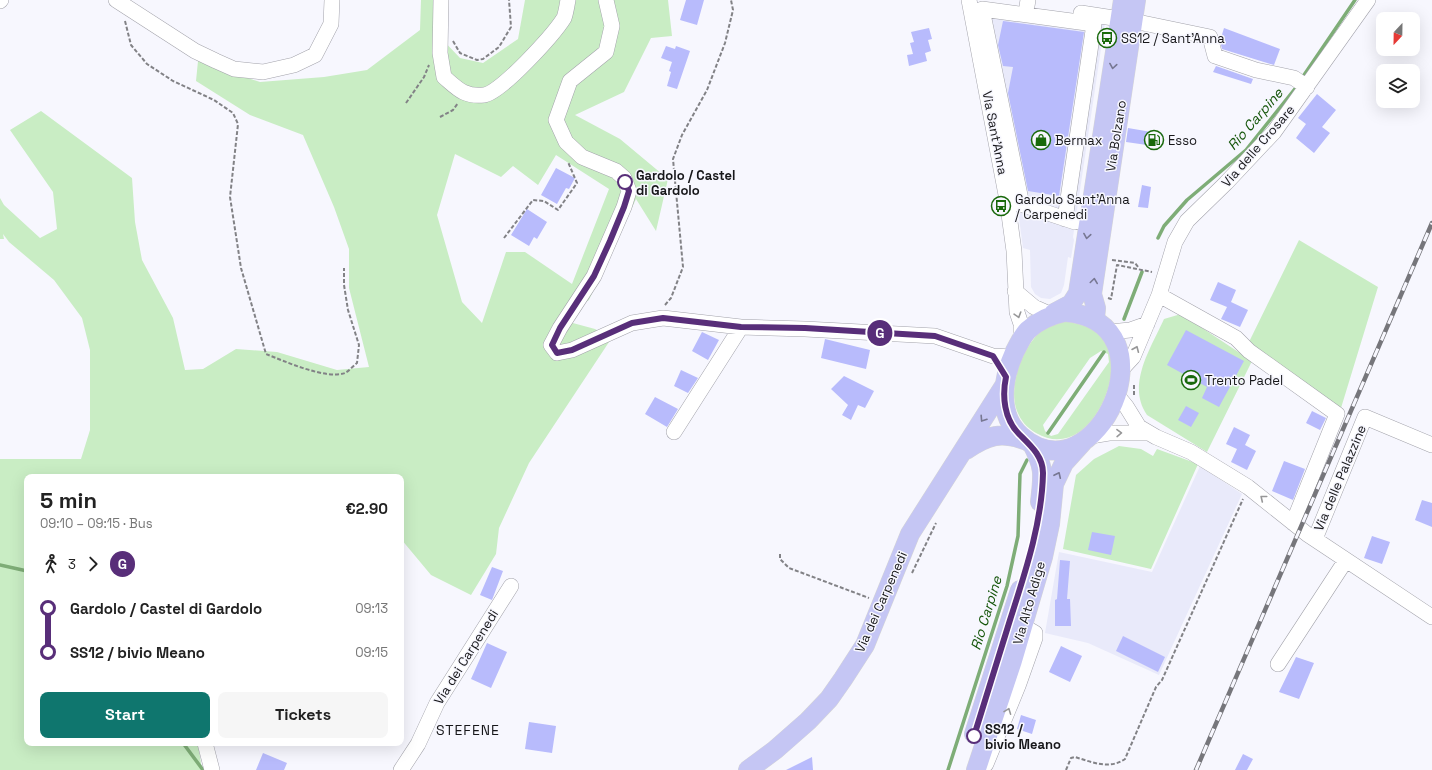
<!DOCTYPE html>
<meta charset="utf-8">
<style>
:root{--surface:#fff;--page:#f6f6f6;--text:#222;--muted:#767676;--accent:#0f766e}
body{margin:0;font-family:"Space Grotesk",sans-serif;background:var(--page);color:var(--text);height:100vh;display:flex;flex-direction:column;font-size:15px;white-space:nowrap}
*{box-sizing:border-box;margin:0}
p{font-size:13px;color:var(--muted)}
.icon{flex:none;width:22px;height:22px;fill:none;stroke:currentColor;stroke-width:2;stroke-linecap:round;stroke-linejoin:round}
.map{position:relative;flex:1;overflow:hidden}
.panel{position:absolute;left:24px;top:474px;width:380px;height:272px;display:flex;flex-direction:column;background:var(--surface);border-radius:8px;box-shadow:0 4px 16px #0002}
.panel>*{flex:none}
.badge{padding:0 8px;border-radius:13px;font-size:14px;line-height:26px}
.needle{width:26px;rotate:202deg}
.controls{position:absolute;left:1376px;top:12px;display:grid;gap:8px}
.controls a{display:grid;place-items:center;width:44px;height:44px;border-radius:8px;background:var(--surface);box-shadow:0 4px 16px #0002;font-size:20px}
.map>.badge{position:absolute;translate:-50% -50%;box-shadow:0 0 0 2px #fff}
.legs{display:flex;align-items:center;gap:6px;height:44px;padding:0 16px;font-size:13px}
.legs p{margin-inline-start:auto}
.overview{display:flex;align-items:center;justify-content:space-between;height:68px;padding:0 16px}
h1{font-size:22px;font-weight:700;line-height:30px}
.primary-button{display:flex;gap:8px;margin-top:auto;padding:8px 16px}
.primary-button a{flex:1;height:46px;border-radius:8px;background:var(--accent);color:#fff;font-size:16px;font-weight:700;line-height:46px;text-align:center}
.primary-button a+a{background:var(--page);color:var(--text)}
ul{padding:0 16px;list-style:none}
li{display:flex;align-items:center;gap:14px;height:44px;font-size:15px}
li i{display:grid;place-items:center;width:6px;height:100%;margin:0 5px;background:currentColor}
li i::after{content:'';width:10px;height:10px;margin:-5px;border:3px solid;border-radius:50%;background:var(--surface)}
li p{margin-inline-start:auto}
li:first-child i{background:linear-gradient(#0000 50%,currentColor 0)}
li:last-child i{background:linear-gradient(currentColor 50%,#0000 0)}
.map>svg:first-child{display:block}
.built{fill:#e9eafa}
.green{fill:#c9edc4;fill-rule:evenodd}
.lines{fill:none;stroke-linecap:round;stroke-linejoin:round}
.stream{stroke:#7ead77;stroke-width:3.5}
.building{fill:#b8bbfc}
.minor-casing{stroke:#a3a3ab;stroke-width:16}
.major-casing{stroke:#d5d5d6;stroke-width:20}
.path{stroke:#828286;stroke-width:2;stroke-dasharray:4 2;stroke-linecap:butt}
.minor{stroke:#fff;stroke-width:15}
.major{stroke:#c5c6f4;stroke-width:19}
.rail-casing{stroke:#76767b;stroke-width:4.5}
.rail{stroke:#f7f7fe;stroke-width:3;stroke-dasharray:9;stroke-linecap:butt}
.oneway{stroke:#777792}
.oneway2{stroke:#979798}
.line-1-casing{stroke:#fff;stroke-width:9}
.line-1{stroke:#582e79;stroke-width:6}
.stop-1-dot{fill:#fff;stroke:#582e79;stroke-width:2}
.labels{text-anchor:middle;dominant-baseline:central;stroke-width:3;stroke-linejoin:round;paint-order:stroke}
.poi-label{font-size:13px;fill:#17171a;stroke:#f7f7fe;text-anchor:start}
.street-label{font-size:13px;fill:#17171a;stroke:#f7f7fe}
.stop-label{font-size:13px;font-weight:bold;fill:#17171a;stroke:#f7f7fe;text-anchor:start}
.water-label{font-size:14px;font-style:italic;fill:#16560b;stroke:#f7f7fe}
.neighbourhood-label{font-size:14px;letter-spacing:1px;fill:#17171a;stroke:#f7f7fe}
</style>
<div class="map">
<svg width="1432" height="770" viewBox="0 0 1432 770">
<rect width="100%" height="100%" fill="#f7f7fe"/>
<!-- built -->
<path class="built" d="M977,2L1105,22L1073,237L1074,240L1071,258L1068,257L1064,285L1061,293L1050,299L1041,298L1035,294L1031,287L1030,250L1023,248L1017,203Z
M1200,466L1242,494L1159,675L1088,643L1045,633L1059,552L1152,572Z"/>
<!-- green -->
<path class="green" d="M421,0H436L440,37L460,58L483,63L518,39L525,0H668L672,36L651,38L624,92L575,115L620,139L668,179L656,231L636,199L589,300L558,319L595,329L611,339L529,463L499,528L496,554L471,595L431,575L401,539V477H27V743H198L202,770H0V459H81L90,430V350L82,318L54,280L9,242L3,234L4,239H0V198L4,205L40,238L57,229L53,192L10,130L41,111L132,178L135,222L142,260L173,318L185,370L203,369L236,349L277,352L337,370L369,367L349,288V249L334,207L303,135L250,115L196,81L198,61L260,82L324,77L367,70L420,30ZM455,154L501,177L513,166L538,185L556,155L609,189L572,284L525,252H506L482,323L462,302L437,215Z
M1299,240L1378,287L1341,408L1248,344Z
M1181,314L1252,361L1207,452L1147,415C1126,385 1151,348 1164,319Z
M1065,321C1079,324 1096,327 1105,340C1128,373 1088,464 1036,433C1027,428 1021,421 1017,411C1008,388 1021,351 1038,334C1045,327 1055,324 1065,321ZM1101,351L1108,354L1109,362L1058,434L1051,436L1045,431L1043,425L1090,358Z
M1119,446L1141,449L1153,456L1157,449L1198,464L1151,569L1063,549L1076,475L1094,459Z"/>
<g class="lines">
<!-- stream -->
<path class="stream" d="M1302,78L1355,0
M1158,238L1164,226L1187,200L1246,150L1298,85
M1124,319L1142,272
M1048,433L1104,352
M0,565L27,571
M183,743L203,770
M948,770L1007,586L1018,536L1020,474L1027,460"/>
</g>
<!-- building -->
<path class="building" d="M686,0H704L697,25L680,20Z
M1003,21L1084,32L1059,196L1028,191L1008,93L1013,67L1003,66L998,45Z
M929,28L932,39L928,40L931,51L925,53L927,61L909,66L907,55L913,54L910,43L914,42L911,32Z
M1224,28L1280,49L1274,65L1222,49L1220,41Z
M666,46L675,49L676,46L690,51L677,89L667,86L671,72L669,71L672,62L661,58Z
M1216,66L1253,79L1251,84L1213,72Z
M1317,94L1336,110L1322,127L1330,133L1314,153L1296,138L1306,124L1298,118Z
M1128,128L1163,134L1161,147L1126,142Z
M556,168L575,178L569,189L566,188L557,204L541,195Z
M1142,185L1151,187L1148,208L1138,207Z
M527,209L547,222L537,239L534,237L529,246L511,235Z
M1218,282L1236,290L1231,302L1248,310L1240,327L1221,319L1227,307L1210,300Z
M1186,330L1244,361L1219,407L1202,398L1207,387L1167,365Z
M702,332L719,340L708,360L692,351Z
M825,339L870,350L866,369L821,358Z
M681,370L698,378L688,393L674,386Z
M844,376L874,391L865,408L858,405L851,420L842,415L848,405L831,389Z
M655,397L678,409L667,427L645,414Z
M1186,406L1199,413L1191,427L1178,420Z
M1312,411L1326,418L1320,430L1306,423Z
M1234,427L1250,435L1245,445L1256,451L1247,470L1231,462L1237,449L1226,444Z
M1284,461L1305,469L1293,500L1272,491Z
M1422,500L1432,503V527L1415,520Z
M1092,532L1115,536L1111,555L1088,550Z
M1372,536L1390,542L1382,564L1364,558Z
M1060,560L1070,561L1067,599H1070L1071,626H1055V600L1057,599Z
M492,567L503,571L492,600L480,595Z
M1123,636L1165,657L1158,672L1116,651Z
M487,643L507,652L491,688L471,679Z
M1061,646L1082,656L1070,682L1049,672Z
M1296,657L1314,663L1299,699L1279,692Z
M1021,715L1036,720L1032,734L1017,729Z
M529,722L556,726L552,753L525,749Z
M263,753L287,763L284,770H256Z
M1243,754L1253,759L1247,770H1235Z
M812,757L813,770H786Z"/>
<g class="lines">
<defs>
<path id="minor" d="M116,0L195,51L216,61L234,69L263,72L294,65L315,55L331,24L332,0
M441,0L440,53L444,77C458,89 464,97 484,95C501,93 554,34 564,18C566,13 567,5 568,0
M606,0L612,26L606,52L570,81L556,120L566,142L582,157L616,171L624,178L629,191L624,207L594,276L560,328L551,345L557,353L572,350L632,323L663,318L741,327L805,329L935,336L993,356L1012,357
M969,0L1007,200L1014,251L1017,312L1021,324V338
M0,1L1,0
M1027,6L1028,0
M973,13L983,14L1022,205
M1081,13L1120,19
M983,14L982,9L1094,24L1065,219
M1133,21L1210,37L1215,56L1256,70L1294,78L1307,87
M1014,202L1075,222
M1015,291L1034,307L1052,315
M1159,295L1236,338L1249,351L1337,414L1293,523
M1110,332L1130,330L1147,324
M1121,370L1133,357L1159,295L1175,242L1187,221L1226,183L1274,132L1368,0
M1116,394L1126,406L1139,427L1156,437L1191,452L1248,487L1307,534L1432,617
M674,432L741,327
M1091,436L1109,433H1148
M1315,539L1365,417L1432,445
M1278,664L1346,560
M205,743L212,770
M986,764L1018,686L1035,638V633L1023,626
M401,770L418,744L437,703L511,586"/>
<path id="major" d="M1065,312C1178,321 1096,502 1021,436C996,414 1003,377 1015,351C1019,344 1022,336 1028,330C1039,320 1051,315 1065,312Z
M1054,313L1071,304L1078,293L1123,0
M1095,319L1096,308L1092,294L1136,0
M1032,444C1045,469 1043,475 1040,502
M966,450C988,435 1001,431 1027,441
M974,734L1020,590
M748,770L775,750L808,721L829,699L843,679L865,645L910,534L1004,386
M976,770L1012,662L1043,557L1050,524L1054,484L1064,463L1083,442"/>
</defs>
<!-- minor casing -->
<use href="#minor" class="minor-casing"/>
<!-- major casing -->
<use href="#major" class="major-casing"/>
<!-- path -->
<path class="path" d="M125,21L131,45L147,64L173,81L214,100L233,113L238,124L230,197L241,268L266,354C284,361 326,380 345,373C349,371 353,366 357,363L359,345L348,310L344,285V268
M453,41L460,53L477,60L483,59L499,47L511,27L509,0
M406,103L424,77L429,65
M440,117L453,110L458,103
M504,238L533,200L544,201L558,210L577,183L568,162
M1112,260L1135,263L1139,268
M1108,298L1111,299L1117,265L1152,272
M665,305L671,298L683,267L673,159L682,135L707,90L725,43L733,10L731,0
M1134,395V384
M780,554V559L789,568L869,598
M912,573L936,523
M1066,770L1071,758L1075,757C1092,762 1109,770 1125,759L1156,687L1162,680L1243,499"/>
<!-- minor -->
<use href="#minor" class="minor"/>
<!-- major -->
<use href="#major" class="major"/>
<defs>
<path id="rail" d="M1196,770L1432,223"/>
</defs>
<!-- rail casing -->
<use href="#rail" class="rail-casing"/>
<!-- rail -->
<use href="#rail" class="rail"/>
</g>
<!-- one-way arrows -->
<defs><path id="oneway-chevron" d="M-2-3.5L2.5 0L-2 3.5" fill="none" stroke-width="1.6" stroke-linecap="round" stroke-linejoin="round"/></defs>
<g class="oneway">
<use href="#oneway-chevron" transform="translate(1113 66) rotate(99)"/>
<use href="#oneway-chevron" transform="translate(1087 236) rotate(99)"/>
<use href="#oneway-chevron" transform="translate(1094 281) rotate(-82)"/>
<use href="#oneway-chevron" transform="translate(983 419) rotate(123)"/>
<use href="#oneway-chevron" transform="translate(1058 475) rotate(-65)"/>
</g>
<g class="oneway2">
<use href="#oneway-chevron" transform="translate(1018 315) rotate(73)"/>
<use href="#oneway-chevron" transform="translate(1136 349) rotate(-67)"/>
<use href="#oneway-chevron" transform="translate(1119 433) rotate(-1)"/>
<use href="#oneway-chevron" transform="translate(1263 498) rotate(-141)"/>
<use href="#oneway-chevron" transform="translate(1008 711) rotate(-69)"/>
</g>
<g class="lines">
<defs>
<path id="line-1" d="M625,182L629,191L624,207L610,241L594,276L560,328L552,345L557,353L572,350L632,323L663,318L741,327L805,328L935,336L993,356L1006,377C1002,396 1004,419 1019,434C1030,445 1043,456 1043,473C1042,523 1025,573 1010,620C998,659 986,697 974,736"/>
</defs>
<!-- line-1 casing -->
<use href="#line-1" class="line-1-casing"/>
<!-- line-1 -->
<use href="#line-1" class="line-1"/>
</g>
<!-- icons -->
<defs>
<symbol id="bus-ring" viewBox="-11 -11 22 22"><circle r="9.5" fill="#f7f7fe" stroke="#19690b" stroke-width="1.5"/><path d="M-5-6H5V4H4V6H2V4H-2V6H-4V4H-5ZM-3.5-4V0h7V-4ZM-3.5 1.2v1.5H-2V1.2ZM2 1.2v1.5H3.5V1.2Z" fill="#19690b"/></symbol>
<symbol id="shop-ring" viewBox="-11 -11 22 22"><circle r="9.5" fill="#f7f7fe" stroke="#19690b" stroke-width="1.5"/><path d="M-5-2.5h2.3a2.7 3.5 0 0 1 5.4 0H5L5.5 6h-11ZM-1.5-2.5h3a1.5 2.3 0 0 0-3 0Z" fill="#19690b"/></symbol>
<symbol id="fuel-ring" viewBox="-11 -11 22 22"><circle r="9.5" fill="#f7f7fe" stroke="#19690b" stroke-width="1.5"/><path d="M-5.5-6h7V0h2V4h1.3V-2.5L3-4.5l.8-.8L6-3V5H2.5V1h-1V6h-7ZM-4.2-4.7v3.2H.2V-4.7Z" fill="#19690b"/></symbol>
<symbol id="stadium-ring" viewBox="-11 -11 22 22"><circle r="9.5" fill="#f7f7fe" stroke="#19690b" stroke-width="1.5"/><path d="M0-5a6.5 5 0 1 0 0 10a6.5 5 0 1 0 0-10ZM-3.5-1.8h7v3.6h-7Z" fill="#19690b"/></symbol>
</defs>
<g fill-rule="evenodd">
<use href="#bus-ring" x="1096" y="27" width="22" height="22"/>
<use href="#shop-ring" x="1030" y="129" width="22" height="22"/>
<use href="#fuel-ring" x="1143" y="129" width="22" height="22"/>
<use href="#bus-ring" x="990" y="195" width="22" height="22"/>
<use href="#stadium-ring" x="1180" y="369" width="22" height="22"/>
</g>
<!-- markers -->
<g class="stop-1-dot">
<circle cx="625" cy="182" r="7"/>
<circle cx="974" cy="736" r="7"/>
</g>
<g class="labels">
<!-- poi labels -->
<g class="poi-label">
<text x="1121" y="38">SS12 / Sant'Anna</text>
<text x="1055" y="140">Bermax</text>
<text x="1168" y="140">Esso</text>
<text x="1015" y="199">Gardolo Sant'Anna<tspan x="1015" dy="15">/ Carpenedi</tspan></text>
<text x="1205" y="380">Trento Padel</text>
</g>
<!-- street labels -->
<g class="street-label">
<text transform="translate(995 133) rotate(79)">Via Sant'Anna</text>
<text transform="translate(1116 136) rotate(-81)">Via Bolzano</text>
<text transform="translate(1258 146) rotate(-49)">Via delle Crosare</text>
<text transform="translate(1340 478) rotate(-67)">Via delle Palazzine</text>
<text transform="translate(881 602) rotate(-66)">Via dei Carpenedi</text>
<text transform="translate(1029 603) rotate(-74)">Via Alto Adige</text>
<text transform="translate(466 657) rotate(-58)">Via dei Carpenedi</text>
</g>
<!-- stop labels -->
<g class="stop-label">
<text x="636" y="175">Gardolo / Castel<tspan x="636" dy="15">di Gardolo</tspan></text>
<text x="985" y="729">SS12 /<tspan x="985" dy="15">bivio Meano</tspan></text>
</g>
<!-- water labels -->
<g class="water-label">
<text transform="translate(1255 119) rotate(-49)">Rio Carpine</text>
<text transform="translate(986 613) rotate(-73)">Rio Carpine</text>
</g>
<!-- neighbourhood labels -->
<g class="neighbourhood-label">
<text x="468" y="730">STEFENE</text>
</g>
</g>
</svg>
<div class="controls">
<a><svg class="needle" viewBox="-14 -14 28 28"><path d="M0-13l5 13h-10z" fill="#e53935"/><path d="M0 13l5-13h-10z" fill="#767676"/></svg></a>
<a><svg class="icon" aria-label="layers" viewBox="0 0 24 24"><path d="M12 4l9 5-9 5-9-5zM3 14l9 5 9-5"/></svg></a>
</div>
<b class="badge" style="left:880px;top:333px;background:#582e79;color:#fff">G</b>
<section class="panel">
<div class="overview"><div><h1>5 min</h1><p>09:10 – 09:15 · Bus</p></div><b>€2.90</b></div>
<div class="legs"><svg class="icon" aria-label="walk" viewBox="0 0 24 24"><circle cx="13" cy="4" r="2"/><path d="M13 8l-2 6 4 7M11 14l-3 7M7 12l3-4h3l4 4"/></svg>3<svg class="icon" aria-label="forward" viewBox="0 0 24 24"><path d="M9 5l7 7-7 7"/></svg><b class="badge" style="background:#582e79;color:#fff">G</b></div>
<ul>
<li><i style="color:#582e79"></i><b>Gardolo / Castel di Gardolo</b><p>09:13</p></li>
<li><i style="color:#582e79"></i><b>SS12 / bivio Meano</b><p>09:15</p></li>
</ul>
<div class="primary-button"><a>Start</a><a>Tickets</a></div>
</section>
</div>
